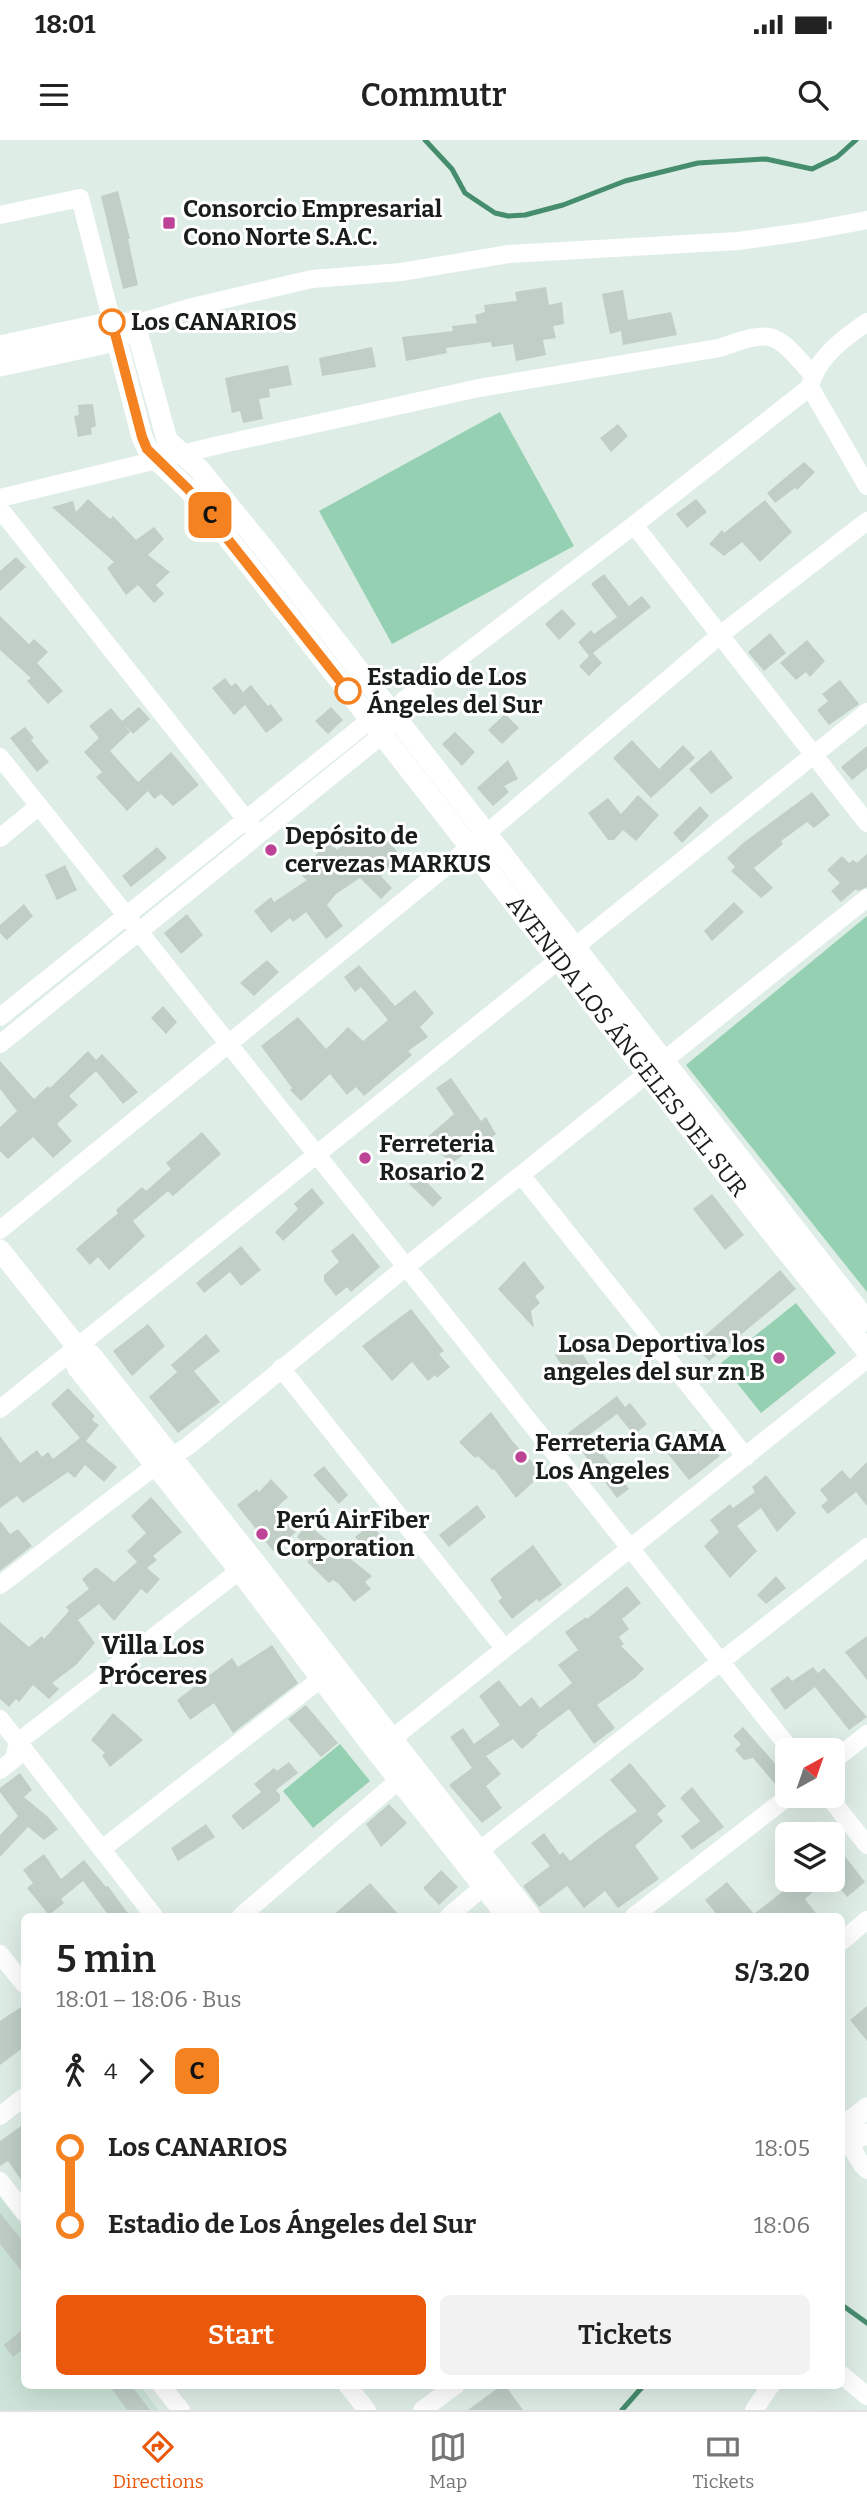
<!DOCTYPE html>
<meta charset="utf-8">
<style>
:root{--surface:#fff;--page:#f2f2f2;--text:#222;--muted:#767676;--line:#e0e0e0;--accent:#ea580c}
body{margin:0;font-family:Bitter,serif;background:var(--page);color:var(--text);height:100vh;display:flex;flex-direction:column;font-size:26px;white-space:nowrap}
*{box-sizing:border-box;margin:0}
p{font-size:23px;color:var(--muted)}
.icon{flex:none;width:38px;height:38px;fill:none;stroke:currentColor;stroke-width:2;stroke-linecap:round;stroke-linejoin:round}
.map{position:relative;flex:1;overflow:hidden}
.drawer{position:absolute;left:21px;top:1773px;width:824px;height:476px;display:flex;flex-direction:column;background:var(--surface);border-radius:10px;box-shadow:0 7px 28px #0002}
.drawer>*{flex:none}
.badge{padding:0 14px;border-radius:10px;font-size:24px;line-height:46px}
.needle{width:46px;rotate:40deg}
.buttons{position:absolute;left:775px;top:1598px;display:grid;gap:14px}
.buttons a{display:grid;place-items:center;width:70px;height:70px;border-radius:10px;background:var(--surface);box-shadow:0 7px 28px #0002;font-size:35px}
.map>.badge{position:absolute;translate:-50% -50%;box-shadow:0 0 0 4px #fff}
.legs{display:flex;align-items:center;gap:10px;height:77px;padding:0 35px;font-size:23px}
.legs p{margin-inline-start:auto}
.summary{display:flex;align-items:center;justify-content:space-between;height:119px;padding:0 35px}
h1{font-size:38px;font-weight:600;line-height:52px}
.button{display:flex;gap:14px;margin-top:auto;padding:14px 35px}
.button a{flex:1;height:80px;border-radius:10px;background:var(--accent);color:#fff;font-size:28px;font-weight:600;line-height:80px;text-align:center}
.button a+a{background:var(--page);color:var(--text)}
ul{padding:0 35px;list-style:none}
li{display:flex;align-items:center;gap:24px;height:77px;font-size:26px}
li i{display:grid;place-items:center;width:10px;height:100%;margin:0 9px;background:currentColor}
li i::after{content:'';width:18px;height:18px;margin:-9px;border:5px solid;border-radius:50%;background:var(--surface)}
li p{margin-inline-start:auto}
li:first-child i{background:linear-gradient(#0000 50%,currentColor 0)}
li:last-child i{background:linear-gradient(currentColor 50%,#0000 0)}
.status{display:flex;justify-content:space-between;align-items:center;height:49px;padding:0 35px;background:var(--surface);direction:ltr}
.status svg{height:19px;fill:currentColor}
header{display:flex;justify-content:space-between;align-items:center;height:91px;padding:0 35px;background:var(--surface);font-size:32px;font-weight:600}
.menu{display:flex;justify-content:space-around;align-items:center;height:98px;border-top:2px solid var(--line);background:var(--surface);font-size:19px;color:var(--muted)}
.menu a{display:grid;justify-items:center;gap:4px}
.menu .current{color:var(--accent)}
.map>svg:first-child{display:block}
.built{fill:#cde4d8}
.green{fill:#95d0b2}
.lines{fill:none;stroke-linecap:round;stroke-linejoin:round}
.stream{stroke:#468d6e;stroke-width:5}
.building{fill:#c0cec6}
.minor{stroke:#fff;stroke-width:18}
.tertiary{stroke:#fff;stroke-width:21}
.line-1-casing{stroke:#fff;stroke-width:16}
.line-1{stroke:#f58220;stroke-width:10}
.poi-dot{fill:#bc4396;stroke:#fff;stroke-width:2.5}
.stop-1-dot{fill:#fff;stroke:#f58220;stroke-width:3.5}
.labels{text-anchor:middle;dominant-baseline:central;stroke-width:6;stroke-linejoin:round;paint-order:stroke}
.poi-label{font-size:24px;font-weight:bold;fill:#191e1b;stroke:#fff;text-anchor:start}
.stop-label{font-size:24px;font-weight:bold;fill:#191e1b;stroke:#fff;text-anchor:start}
.street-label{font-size:24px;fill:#191e1b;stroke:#fff}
.neighbourhood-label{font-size:26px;font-weight:bold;fill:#191e1b;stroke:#fff}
</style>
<div class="status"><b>18:01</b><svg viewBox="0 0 49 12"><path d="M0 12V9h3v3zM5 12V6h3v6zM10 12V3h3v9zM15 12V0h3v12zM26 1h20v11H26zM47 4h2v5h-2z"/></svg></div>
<header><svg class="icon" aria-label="menu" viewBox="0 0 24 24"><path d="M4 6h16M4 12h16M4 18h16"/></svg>Commutr<svg class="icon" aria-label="search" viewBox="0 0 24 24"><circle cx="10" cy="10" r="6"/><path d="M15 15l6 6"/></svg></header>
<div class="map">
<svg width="867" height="2270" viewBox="0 0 867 2270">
<rect width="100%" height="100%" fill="#deede5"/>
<!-- built -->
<path class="built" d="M0,2056L24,2089V2245H140L158,2270H0Z"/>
<!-- green -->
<path class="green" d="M500,272L574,406L392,504L319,371Z
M867,776V1152L686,925Z
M796,1163L836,1213L761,1273L721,1223Z
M340,1604L370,1641L313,1688L283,1651Z"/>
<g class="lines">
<!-- stream -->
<path class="stream" d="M425,0L452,29L465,53L495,73L508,76L525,75L563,65L625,41L698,23L766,19L812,29L837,17L856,0
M842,2165L867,2183
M622,2270L644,2245"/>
</g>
<!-- building -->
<path class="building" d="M118,51L130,99H128L138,145L123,149L101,56Z
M546,147L549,165L562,162L564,184L553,186L556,198L543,200L546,215L516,221L513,204L492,207L491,202L446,208L447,213L406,221L402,197L453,191L452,186L477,183L475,175L485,172L484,165L517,161L515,152Z
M623,150L628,180L671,172L677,195L623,205L621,191L610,194L602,154Z
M372,207L376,227L322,236L319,218Z
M288,225L292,245L269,249L270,257L259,259L263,279L243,283L240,271L232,273L225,238Z
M93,264L96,286L91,288L92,294L78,297L74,276L79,275L78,265Z
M618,284L628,296L611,312L600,298Z
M804,322L815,332L797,350L795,348L775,363L767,353Z
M88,359L110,379L113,376L136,400L154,387L164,399L148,415L170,432L156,445L164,454L154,463L138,445L126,455L107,428L114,422L52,367L73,361L76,372Z
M696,359L707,372L687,388L676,374Z
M765,360L792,392L760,422L742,402L724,416L709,404L722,390L724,393Z
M16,417L26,427L0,451V431Z
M604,434L629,466L642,456L651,467L593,513L602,523L589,536L579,526L589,516L578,502L591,490L594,494L617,477L591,444Z
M562,469L576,484L559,500L545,484Z
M0,476L29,504L34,499L48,512L37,523L63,551L48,564L27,541L31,538L0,510Z
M770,493L786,513L764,531L748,512Z
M807,500L825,521L810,537L806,532L796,540L780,523Z
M225,538L231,546L236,543L243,552L251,545L268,566L271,564L283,580L266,593L245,565L234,575L212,548Z
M840,540L859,564L829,585L817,570L828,561L822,554Z
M139,567L150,579L133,594L123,583L130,592L110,611L138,642L171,612L199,645L173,666L161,654L154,659L148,651L127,671L96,637L102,632L84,612L99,598L89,586L111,568L122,581Z
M331,567L343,580L328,594L315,581Z
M505,574L519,588L502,604L488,590Z
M25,587L34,598L31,600L49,622L37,632L10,598Z
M455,592L475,612L462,626L442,604Z
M632,600L659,629L683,605L695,618L651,658L613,618Z
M867,606V628L852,640L841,627Z
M711,610L733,638L711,654L689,629Z
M508,620L518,639L504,646L509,652L493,666L477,648Z
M812,652L830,675L814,688L807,682L781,701L783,704L754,728L773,748L761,758L731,731L735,727L727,718L743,703Z
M638,655L659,675L636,701L623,690L614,700H608L588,673L608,658L621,674Z
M700,666L709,676L682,703L673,693Z
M367,687L380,704L387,699L403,719L381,736L392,748L381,759L360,738L336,754L327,765L343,786L326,799L306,772L293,782L290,778L271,793L254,771L271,757L274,762L307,740L302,736L317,719L315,716L328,701L337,710Z
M157,707L167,718L131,747L122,736Z
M867,714V747L858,751L856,749L841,762L831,751L840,743L827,730L842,716L849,723L853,720L857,723Z
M65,725L77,750L57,760L45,735Z
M734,762L744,772L712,801L704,791Z
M24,764L33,776L7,800L0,793V785Z
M187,774L203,795L181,814L164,793Z
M267,820L279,832L254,856L240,843Z
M359,825L395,866L415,850L434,873L420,887L428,897L408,911L412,915L364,956L356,947L347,955L330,934L301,961L290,950L292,948L261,906L298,877L326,909L348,887L363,901L388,880L361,847L355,852L344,837Z
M163,866L177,882L166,894L151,878Z
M88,911L96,920L102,914L138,952L123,964L96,931L69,956L78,965L57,984L72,1001L53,1018L33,997L8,1019L0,1011V987L17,971L0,949V921L34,959L48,946L50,948Z
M451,938L481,981L486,977L496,994L469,1016L466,1013L452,1023L424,1000L454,974L436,948Z
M202,992L221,1014L173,1056L168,1051L133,1081L145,1096L109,1130L98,1117L90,1125L76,1109L118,1073L116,1070L142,1047L146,1051L171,1029L166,1023Z
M419,1034L442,1058L433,1067L409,1044Z
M312,1048L324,1063L283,1101L275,1092L298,1069L294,1064Z
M712,1054L744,1095L725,1110L693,1069Z
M353,1093L380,1127L351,1152L347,1147L336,1156L324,1141V1135L339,1122L331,1111Z
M241,1106L261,1130L241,1146L230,1132L204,1153L196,1143Z
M524,1121L545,1148L535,1156L540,1163L531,1171L534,1188L498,1149Z
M780,1130L796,1149L709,1221L694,1205Z
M411,1169L444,1211L439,1214L450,1227L437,1238L435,1235L428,1241L412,1222L392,1241L362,1206Z
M148,1184L165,1206L132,1236L113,1211Z
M206,1194L220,1211L194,1231L220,1262L178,1293L149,1257L177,1232L171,1225Z
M574,1202L598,1237L577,1249L555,1215Z
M68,1248L95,1276L92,1280L99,1285L86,1301L117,1327L104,1342L85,1325L75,1338L68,1332L23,1363L17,1356L0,1368V1296L20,1323L37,1310L42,1317L48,1312L53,1319L80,1298L51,1264Z
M617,1256L625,1267L630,1263L647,1284L634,1295L617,1274L589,1295L629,1349L617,1358L568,1293Z
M491,1272L513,1302L543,1333L516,1358L494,1329L492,1330L478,1316L475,1318L459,1302Z
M695,1289L720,1316L689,1340L664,1309Z
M867,1322V1366L856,1352L828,1374L821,1366L828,1360L820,1350L842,1330L850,1339Z
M324,1326L348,1355L339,1364L313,1335Z
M766,1335L796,1373L777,1392L761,1368L737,1386L757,1411L730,1438L704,1406L719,1392L710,1380L730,1364L733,1368L755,1352L752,1347Z
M271,1339L288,1357L275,1369L296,1392L273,1411L237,1365L257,1349L259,1352Z
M151,1357L182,1392L153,1416L157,1420L147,1428L160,1439L147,1454L141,1449L114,1481L99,1464L78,1480L95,1503L76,1525L52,1543L59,1549L49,1559L33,1545L19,1562L16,1559L9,1567L0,1559V1482L29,1507L42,1496L44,1499L69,1471L66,1467L89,1449L82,1439L96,1427L114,1442L137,1422L127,1411L146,1393L131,1376Z
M477,1365L486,1377L449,1407L439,1395Z
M0,1381L10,1394L18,1389L32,1406L0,1431Z
M307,1384L372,1436L365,1442L371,1449L354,1462L339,1444L333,1440L329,1443L307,1422L315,1412L297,1397Z
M371,1384L381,1396L366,1409L355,1397Z
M533,1405L562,1445L539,1462L537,1459L512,1479L498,1461L502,1458L490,1439Z
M776,1436L786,1448L766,1464L757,1455Z
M627,1446L641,1463L622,1479L629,1489L619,1497L624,1504L621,1506L644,1529L635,1538L597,1565L615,1588L594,1604L569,1569L536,1594L538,1595L522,1609L513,1599L486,1616L501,1634L486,1646L502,1668L482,1683L449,1645L472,1628L450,1597L463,1588L474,1604L500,1585L479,1556L499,1540L520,1567L532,1557L540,1568L572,1543L558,1525L578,1510L565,1492L586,1477L587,1479Z
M867,1496V1540L845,1512Z
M272,1505L298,1543L233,1593L214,1563L190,1580L177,1560L232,1518L238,1527Z
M813,1527L818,1533L824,1528L867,1577L849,1590L815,1547L785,1570L770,1549L788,1536L792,1541Z
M306,1565L338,1603L321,1617L288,1579Z
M113,1573L143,1600L110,1627L102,1616L105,1613L91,1600Z
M743,1587L786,1636L776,1645L753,1618L744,1620L735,1610L741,1604L733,1596Z
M289,1622L298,1633L276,1650L280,1655V1661L243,1690L231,1676L261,1652L254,1644L274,1628L277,1631Z
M630,1623L666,1666L657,1674L663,1681L635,1706L659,1739L618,1768L605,1751L584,1768L567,1746L539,1767L523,1746L550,1726L531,1703L544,1693L560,1715L563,1712L570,1721L607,1692L637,1671L610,1640Z
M20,1633L32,1650L24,1657L48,1677L58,1689L44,1700L28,1687L0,1717V1695L18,1676L0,1652V1648Z
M692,1647L724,1687L692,1710L681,1696L700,1681L680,1658Z
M389,1664L407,1683L381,1707L366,1684Z
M206,1684L215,1697L178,1721L171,1708Z
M44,1714L61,1739L84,1720L106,1747L108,1746L130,1776H109L83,1741L61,1759L64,1763L49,1775L27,1748L33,1743L23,1730Z
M844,1715L865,1742L847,1757L833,1739V1723Z
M441,1730L458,1747L439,1765L423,1748Z
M797,1740H826L805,1759L818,1776H718L705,1760L727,1742L754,1774Z
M370,1743L400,1776H332L361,1751Z
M24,1865V1907L0,1925V1881Z
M867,1866V1901L850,1880Z
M24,1984V2044L8,2021L0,2026V2001Z
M0,2073L24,2103V2134L0,2104Z
M24,2188V2208L13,2217L4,2205Z
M109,2245H131L150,2270H127Z
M502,2245H505L523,2270H468Z"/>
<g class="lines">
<!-- minor -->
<path class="minor" d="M0,75L80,58L112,182
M135,184L188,168L312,139L401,132L509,114L738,101L803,92L867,80
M810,247L867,346
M0,358L223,304L479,248L719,208C774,189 774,191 812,234
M0,369L252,687
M634,385L867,683
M0,617L791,1610
M0,698L39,666
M0,877L370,580L381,576
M0,904L382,595L391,573L403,561L634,385L810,247C816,218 844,198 867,182
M522,1036L746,1317
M0,1090L487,693L720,495L867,381
M281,1228L504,1508
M0,1269L867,572
M0,1445L155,1326L187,1307L407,1126L867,758
M0,1579L154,1776
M383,1606L867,1219
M833,1621L867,1594
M0,1630L14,1619L18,1602L248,1424
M828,1656L867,1705
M102,1709L331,1531
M470,1718L867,1407
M241,1776L399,1640
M449,1776L483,1747
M634,1776L789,1656
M842,1801L867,1780
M0,1814L24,1844
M0,1976L24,1957
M842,1992L862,2025L867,2030
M0,2041L24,2072
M842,2235L867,2256
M161,2245L181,2270
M347,2245L367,2270
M422,2270L456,2245
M754,2270L771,2245"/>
<!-- tertiary -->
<path class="tertiary" d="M112,182L142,297L147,308L158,321L188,349L247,422L764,1083L867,1211
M0,206L112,182L135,184L167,300L199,329L265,410L867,1181
M0,226L116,201L125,193
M0,1110L78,1208L91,1215L253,1420L530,1776
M78,1208L77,1227L239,1430L376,1611L507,1776
M842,1983L853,1979L867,1968
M842,2004L867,1994"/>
</g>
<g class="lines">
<defs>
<path id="line-1" d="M112,182L142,297L147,309L188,349L348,551"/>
</defs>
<!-- line-1 casing -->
<use href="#line-1" class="line-1-casing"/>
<!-- line-1 -->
<use href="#line-1" class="line-1"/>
</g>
<!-- markers -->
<g class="poi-dot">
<rect x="162" y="76" width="14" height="14" rx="3.5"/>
<circle cx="271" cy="710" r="7"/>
<circle cx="365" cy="1018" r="7"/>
<circle cx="779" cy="1218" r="7"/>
<circle cx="521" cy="1317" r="7"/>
<circle cx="262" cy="1394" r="7"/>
</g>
<g class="stop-1-dot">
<circle cx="112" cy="182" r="12"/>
<circle cx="348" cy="551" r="12"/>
</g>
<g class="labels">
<!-- poi labels -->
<g class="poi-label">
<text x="183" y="69">Consorcio Empresarial<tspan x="183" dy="28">Cono Norte S.A.C.</tspan></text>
<text x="285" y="696">Depósito de<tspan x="285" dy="28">cervezas MARKUS</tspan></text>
<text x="379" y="1004">Ferreteria<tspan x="379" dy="28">Rosario 2</tspan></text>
<text x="765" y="1204" text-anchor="end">Losa Deportiva los<tspan x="765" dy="28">angeles del sur zn B</tspan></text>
<text x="535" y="1303">Ferreteria GAMA<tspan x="535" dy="28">Los Angeles</tspan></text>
<text x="276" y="1380">Perú AirFiber<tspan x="276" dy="28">Corporation</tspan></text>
</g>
<!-- stop labels -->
<g class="stop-label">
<text x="131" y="182">Los CANARIOS</text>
<text x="367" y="537">Estadio de Los<tspan x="367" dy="28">Ángeles del Sur</tspan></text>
</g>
<!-- street labels -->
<g class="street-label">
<text transform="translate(627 906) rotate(52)">AVENIDA LOS ÁNGELES DEL SUR</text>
</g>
<!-- neighbourhood labels -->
<g class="neighbourhood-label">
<text x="153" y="1505">Villa Los<tspan x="153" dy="30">Próceres</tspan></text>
</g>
</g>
</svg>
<div class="buttons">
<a><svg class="needle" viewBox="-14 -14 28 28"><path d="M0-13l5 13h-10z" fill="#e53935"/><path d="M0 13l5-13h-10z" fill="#767676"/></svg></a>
<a><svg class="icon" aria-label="layers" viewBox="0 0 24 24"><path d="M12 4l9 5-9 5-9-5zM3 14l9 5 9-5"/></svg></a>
</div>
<b class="badge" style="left:210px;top:375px;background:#f58220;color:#111">C</b>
<section class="drawer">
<div class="summary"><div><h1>5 min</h1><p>18:01 – 18:06 · Bus</p></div><b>S/3.20</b></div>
<div class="legs"><svg class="icon" aria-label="walk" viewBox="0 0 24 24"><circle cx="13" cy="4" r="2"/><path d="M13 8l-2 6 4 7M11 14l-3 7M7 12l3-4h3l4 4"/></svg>4<svg class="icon" aria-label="forward" viewBox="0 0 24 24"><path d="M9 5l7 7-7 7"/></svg><b class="badge" style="background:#f58220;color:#111">C</b></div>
<ul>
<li><i style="color:#f58220"></i><b>Los CANARIOS</b><p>18:05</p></li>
<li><i style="color:#f58220"></i><b>Estadio de Los Ángeles del Sur</b><p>18:06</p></li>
</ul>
<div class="button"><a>Start</a><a>Tickets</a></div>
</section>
</div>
<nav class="menu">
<a class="current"><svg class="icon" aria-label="directions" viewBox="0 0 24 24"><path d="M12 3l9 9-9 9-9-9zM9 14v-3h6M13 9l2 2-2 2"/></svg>Directions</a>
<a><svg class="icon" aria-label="map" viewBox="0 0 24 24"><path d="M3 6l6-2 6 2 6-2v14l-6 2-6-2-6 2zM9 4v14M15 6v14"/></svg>Map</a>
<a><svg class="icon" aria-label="tickets" viewBox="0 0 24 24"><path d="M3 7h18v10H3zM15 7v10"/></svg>Tickets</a>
</nav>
